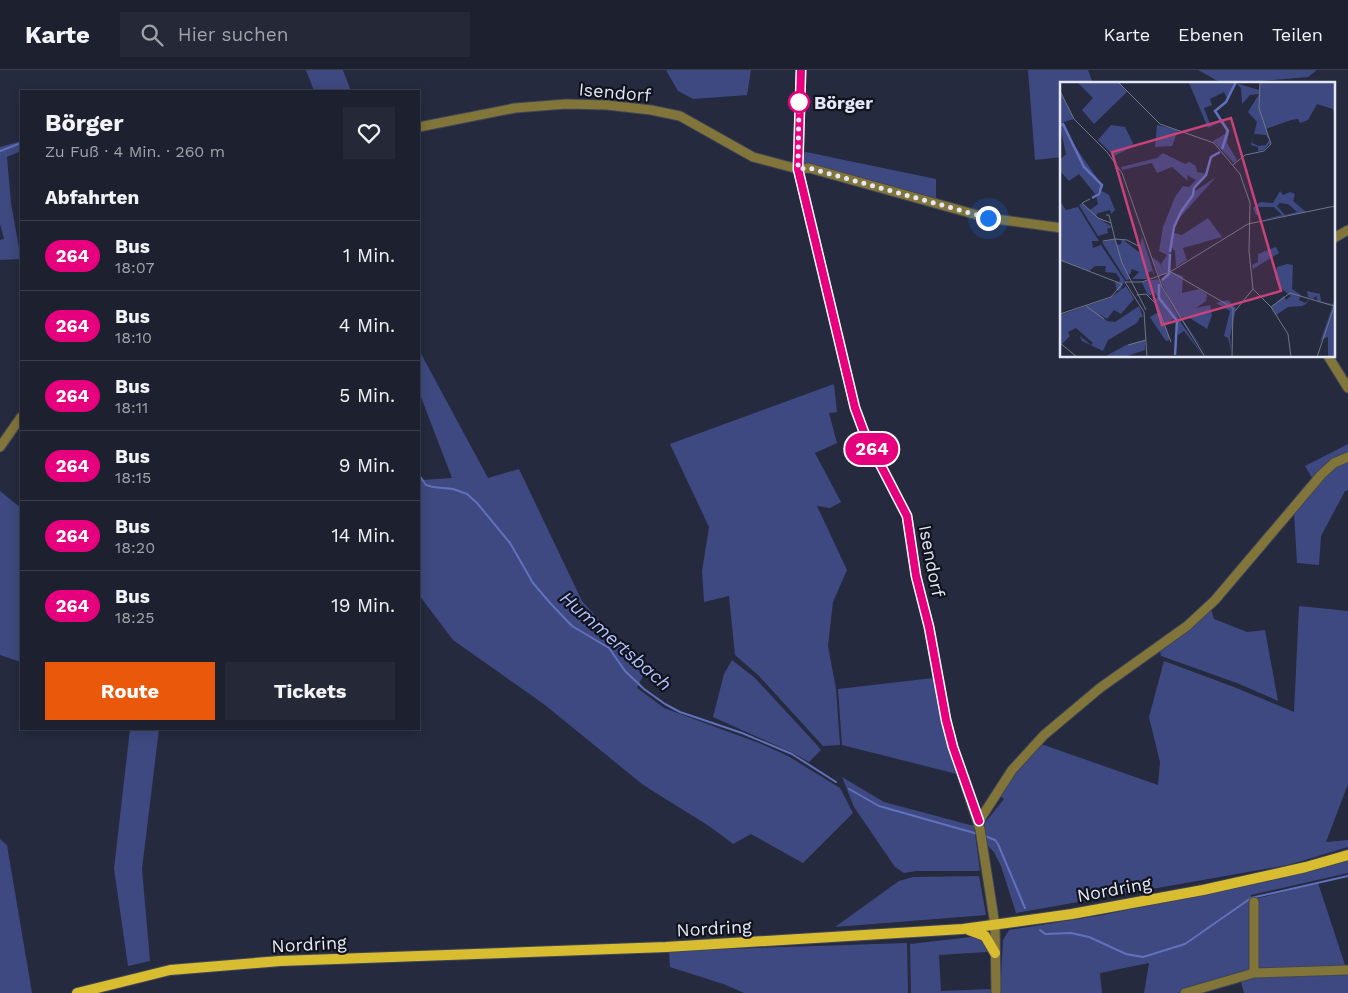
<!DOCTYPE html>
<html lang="de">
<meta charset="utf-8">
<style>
:root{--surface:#1c202f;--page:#252837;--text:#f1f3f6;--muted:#a0a3aa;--line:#3a3e4b;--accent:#ea580c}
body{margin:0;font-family:"Work Sans",sans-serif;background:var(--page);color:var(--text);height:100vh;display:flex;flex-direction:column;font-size:19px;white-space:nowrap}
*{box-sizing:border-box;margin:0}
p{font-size:16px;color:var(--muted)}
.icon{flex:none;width:28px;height:28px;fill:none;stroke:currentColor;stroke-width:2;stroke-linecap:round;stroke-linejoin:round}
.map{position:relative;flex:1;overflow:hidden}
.sheet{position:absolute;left:20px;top:20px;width:400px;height:640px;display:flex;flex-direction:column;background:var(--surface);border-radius:0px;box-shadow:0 2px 12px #0003,0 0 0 1px var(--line)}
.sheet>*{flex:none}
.badge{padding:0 10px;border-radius:16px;font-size:18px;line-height:32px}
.you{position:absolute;width:25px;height:25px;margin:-12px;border:4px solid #fff;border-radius:50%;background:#1a73e8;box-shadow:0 0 0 8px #1a73e833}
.map>.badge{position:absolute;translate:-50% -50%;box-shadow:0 0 0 2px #fff}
h2{padding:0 25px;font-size:19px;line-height:45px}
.round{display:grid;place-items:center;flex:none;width:52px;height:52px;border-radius:0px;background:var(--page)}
.headline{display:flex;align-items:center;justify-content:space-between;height:85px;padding:0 25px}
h1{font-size:24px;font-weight:700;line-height:38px}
.action{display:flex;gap:10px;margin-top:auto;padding:10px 25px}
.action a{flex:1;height:58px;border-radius:0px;background:var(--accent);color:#fff;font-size:20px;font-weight:700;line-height:58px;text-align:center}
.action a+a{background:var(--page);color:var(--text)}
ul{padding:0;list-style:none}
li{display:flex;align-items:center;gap:15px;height:70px;padding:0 25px;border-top:1px solid var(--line)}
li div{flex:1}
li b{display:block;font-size:19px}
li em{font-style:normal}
li .badge{min-width:55px;font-weight:700;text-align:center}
header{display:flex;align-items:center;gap:30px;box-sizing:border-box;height:70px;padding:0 25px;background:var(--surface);border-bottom:1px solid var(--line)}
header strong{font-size:24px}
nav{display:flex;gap:28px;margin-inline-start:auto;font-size:18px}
.search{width:350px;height:45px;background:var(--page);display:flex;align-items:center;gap:12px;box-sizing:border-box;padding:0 18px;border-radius:0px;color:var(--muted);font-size:19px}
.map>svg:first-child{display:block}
.green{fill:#3e4981}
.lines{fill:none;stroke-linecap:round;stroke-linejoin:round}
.stream{stroke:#6271bd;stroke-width:2}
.minor-casing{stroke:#404559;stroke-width:11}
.major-casing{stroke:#404559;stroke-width:12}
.minor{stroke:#82753a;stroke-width:9}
.major{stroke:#d9bd31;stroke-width:10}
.line-casing{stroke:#fff;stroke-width:11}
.line{stroke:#e6007e;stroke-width:8}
.walk{stroke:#e4e8f6;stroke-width:5;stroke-dasharray:0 9}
.stop-dot{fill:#fff;stroke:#e6007e;stroke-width:2.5}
.labels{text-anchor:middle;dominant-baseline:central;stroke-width:4.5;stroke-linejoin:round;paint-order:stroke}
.street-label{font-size:18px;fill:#e4e8f6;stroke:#11131d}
.stop-label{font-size:18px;font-weight:bold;fill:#e4e8f6;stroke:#11131d;text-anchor:start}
.water-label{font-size:19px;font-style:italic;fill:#afbffc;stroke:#11131d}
.inset-river{fill:none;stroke:#6271bd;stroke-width:2.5}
.inset-road{fill:none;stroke:#717688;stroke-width:1}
.view{fill:#c9427a;fill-opacity:0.15;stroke:#c9427a;stroke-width:2.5}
.inset-edge{fill:none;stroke:#e4e8f6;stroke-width:2.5}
</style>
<header>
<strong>Karte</strong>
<div class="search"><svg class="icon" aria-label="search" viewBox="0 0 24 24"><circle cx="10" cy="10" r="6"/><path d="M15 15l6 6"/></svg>Hier suchen</div>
<nav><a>Karte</a><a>Ebenen</a><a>Teilen</a></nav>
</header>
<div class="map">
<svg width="1348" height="923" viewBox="0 0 1348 923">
<rect width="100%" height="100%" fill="#252a3f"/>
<!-- green -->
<path class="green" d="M306,0H343L351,21H314Z
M666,0H751L747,25L693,29L678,21Z
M1028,0H1088L1093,14H1062V87L1035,90Z
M1198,0H1317L1308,7L1223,14Z
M21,71V81L7,87L11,133L21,189L0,190V170L4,169L0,154V77Z
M801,81L936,109V132L801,93Z
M419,280L488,408L519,399L582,531L627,581L643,606L637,618L664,638L759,673L788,686L840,718L853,743L803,793L751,764L733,774C704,750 673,735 642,714L545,635L453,570L419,525V406L421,410L452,408L419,322Z
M834,314L837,342L829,343L837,373L815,383L841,432L830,438L817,436L847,500L833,532L828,576L836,619L840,675L823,676L758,605L735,585L729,526L704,532L702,501L709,457L670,374Z
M1348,374V420L1345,421L1321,466L1319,495L1297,493L1294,443L1317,416L1305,396Z
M0,421L21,438V592L0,585Z
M1299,536L1348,541V714L1326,772L1348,770V777L1288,795L1016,843L1001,796L994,782L987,775L984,754L1004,729L1000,726L1013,703L1038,673L1158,715L1160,692L1149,647L1164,591L1234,617L1294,642Z
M1211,539L1214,549L1247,562L1265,560L1278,631L1237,613L1161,586L1160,581L1188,560Z
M732,590L755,608L817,675L821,680L809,692L793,683L713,647L724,604Z
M933,608L942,655L957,704L842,675L838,619Z
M130,659H159L142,799L150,891L128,896L114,799Z
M842,707L884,732L974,756L980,801H916L904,803L895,797L854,737Z
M0,769L7,775L32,923H0Z
M1348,790V803L1251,825V901L1192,917L1178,923H1144L1149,893L1100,903L1102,923H1000L1003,870L1009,860L1103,845Z
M979,806L986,845L835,857L899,811L913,807Z
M1318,813L1346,898L1256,901L1255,829Z
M971,867C980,869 986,872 987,882L939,885L941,921L991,919V923H911L910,874Z
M907,873L908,923H744L726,915L670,897L669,881Z
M1348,902V923H1244L1240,908L1255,905Z"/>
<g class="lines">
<!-- stream -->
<path class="stream" d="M0,81L21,73
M419,405L426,415L433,417L453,419L467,424L477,433L510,473L533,513L551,534L572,556L609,578L625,601L644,619L665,634L680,642L742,663L792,684L836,712
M849,719L879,736L978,764
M985,766L995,770L998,774L1025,838
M1040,860L1045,864L1071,863L1089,867L1126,884L1143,887L1185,874L1251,828L1348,806"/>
<defs>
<path id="minor" d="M801,0L798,99L855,338L865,365L907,446L916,506L929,557L946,650L953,677L980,759L995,855L996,923
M419,57L515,38L566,34L607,35L651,40L680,46L753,87L798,99L809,98L988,148L1062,158
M1334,168L1348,160
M1328,286L1348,318
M0,377L21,347
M979,751L1012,700L1044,665L1100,618L1187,556L1215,530L1321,405L1334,393L1348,387
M1254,832V903
M1185,923L1254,903L1348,900"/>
<path id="major" d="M969,860L985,866L995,883
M77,923L170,900L280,891L666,877L963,859L1072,844L1203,820L1306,797L1348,785"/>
</defs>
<!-- minor casing -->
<use href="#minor" class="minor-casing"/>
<!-- major casing -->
<use href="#major" class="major-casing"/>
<!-- minor -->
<use href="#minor" class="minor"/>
<!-- major -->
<use href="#major" class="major"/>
</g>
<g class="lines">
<defs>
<path id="line" d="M801,0L798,99L855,338L865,365L907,446L916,506L929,557L946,650L953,677L979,751"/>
</defs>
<!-- line casing -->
<use href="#line" class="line-casing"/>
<!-- line -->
<use href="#line" class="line"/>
<!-- walk -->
<path class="walk" d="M799,32L798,99L809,98L988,148"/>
</g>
<!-- markers -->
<circle class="stop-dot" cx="799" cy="32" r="10"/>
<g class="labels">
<!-- street labels -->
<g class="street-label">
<text transform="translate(615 22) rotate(5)">Isendorf</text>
<text transform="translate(932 491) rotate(79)">Isendorf</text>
<text transform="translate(1114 819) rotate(-10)">Nordring</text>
<text transform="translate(714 858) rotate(-3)">Nordring</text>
<text transform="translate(309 874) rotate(-3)">Nordring</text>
</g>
<!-- stop labels -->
<g class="stop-label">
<text x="814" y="32">Börger</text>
</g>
<!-- water labels -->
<g class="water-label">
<text transform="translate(616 571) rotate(41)">Hummertsbach</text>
</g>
</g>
<!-- overview -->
<g transform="translate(1060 12)">
<rect width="275" height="275" fill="#252a3f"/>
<path d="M17,0H59L67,10L34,42L22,28L33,16ZM176,0L167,16L164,10L150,17L152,23L144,26L150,42L161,38L169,49L167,61L177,78L174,81L153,59L165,52L166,47L160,40L148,46L129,1ZM200,0H275V38L273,27L257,22L248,38L240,41L238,37L231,38L206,47L210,61L204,68L198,69V65L191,63L193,54L192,61L199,64L206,63L209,58L206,53L194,52L197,40L188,30L199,12L190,13L182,22L181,6L176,1L199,8ZM0,9L14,37L0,41ZM5,42L9,56L42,103L36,113L19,92L9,99L0,89V78L6,72L0,44ZM51,43L65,45L73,61L72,65L54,74L38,58ZM97,43L118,48L112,64L95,65ZM103,71L125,82L129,80L136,84L137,90L147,92L134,105L135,109L156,95L115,141L113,157L114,151L122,153L148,136L162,155L123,166L127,178L116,185L115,169L111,165L110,189L99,194L92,175L100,181L104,190L101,182L107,173L99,169L103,145L115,115L123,104L129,105L136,98L127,93L128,99L112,85L97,91L92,81L62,88L61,85L97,76ZM42,109L49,113L55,128L51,132L50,128L38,131L36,134L52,145L47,147L48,151L38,154L19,123L22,121L30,128L38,122L36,114ZM220,109L223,113L230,110L235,112L233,119L246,130L201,138L222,133L214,125H197L199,132L196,133L193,126L200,120L213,121ZM220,121L228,122L237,130L225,133L217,124ZM0,119L6,128L18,125L39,159H32L33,166L41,163L65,199L60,208L57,209L55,200L59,201L60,197L56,191L45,190L46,184H35L29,189L0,178ZM82,154L95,195L92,189L87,191L90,197H72L79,190L72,187L70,193L68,191L70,197L66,198L42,160L55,157L57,163L61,162L62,157L79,170ZM216,165L219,171L193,187L192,183L198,180V172ZM227,182L233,183L232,207L241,213L239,218L245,221L250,217L246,222L242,224L228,225L216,233L211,225L224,214L226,218L231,214L219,205L215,194L217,185ZM111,190L123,194L122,211L139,207L147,212L146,219L136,226L150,223L152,233L147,247L130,236L121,235L148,275L116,231L100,198ZM98,197L120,239L144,275L124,249L118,253L116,235L105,243L110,258L106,259L93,240L90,235L100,229L93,217L98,216L95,211L88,214L82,200ZM66,204L74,217L61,232L54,228L47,237L38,231L47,239L55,240L79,224L83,235H80L77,241L48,258L43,269L22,259L20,254L31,263L33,261L16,246L8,250L10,254L2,262L0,261V233L50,216ZM247,209L260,212L261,220L273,222L275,218V275H268V255L262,257L259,263L273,223L258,220L256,214L253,217L248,215ZM168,218L176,226L170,255L171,268L168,256L164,254L170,229L156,221ZM85,258V268L64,275H44L66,263Z" fill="#3e4981" fill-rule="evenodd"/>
<path class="inset-river" d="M0,43L3,42L24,85L42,103L39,112L32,116M162,67L168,49L155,29L166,20L176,0M110,170L114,145L121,130L133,113L134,106L146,93L151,75L160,70M102,198L109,192L110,172M99,202V216L117,239L115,273"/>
<path class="inset-road" d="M58,0L100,42L154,61L180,92L190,121L189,169L193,207L211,225L228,252L231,275M0,9L14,37L47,70L62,91L102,205L145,275M173,83L185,73L204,69L211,62L199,26L200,0M30,117L22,121L38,136L51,141L49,133H46M51,141L55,157L67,158L80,165M43,159L55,157L62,181L86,228M0,178L62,202M111,190L173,226L172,275M77,213L86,212L97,223L111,260M26,224L44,237M211,225L230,211L274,224M175,229L193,207M0,232L51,215L62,202M0,261L17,275M68,263L86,258M87,275L84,230L65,200H82L110,190L188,142L275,124M257,275L275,222"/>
<path class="view" d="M171,36L221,209L102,243L52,70Z"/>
<rect width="275" height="275" class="inset-edge"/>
</g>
</svg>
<div class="you" style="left:988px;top:148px"></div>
<b class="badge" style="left:872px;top:379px;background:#e6007e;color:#fff">264</b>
<section class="sheet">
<div class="headline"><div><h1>Börger</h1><p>Zu Fuß · 4 Min. · 260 m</p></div><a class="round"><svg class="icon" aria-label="heart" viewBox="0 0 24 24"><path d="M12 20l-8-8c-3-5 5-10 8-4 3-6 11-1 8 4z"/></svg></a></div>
<h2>Abfahrten</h2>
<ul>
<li><span class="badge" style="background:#e6007e;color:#fff">264</span><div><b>Bus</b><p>18:07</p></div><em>1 Min.</em></li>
<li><span class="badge" style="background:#e6007e;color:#fff">264</span><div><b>Bus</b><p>18:10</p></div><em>4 Min.</em></li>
<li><span class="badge" style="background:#e6007e;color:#fff">264</span><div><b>Bus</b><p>18:11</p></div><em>5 Min.</em></li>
<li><span class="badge" style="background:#e6007e;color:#fff">264</span><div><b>Bus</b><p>18:15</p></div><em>9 Min.</em></li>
<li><span class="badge" style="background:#e6007e;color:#fff">264</span><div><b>Bus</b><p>18:20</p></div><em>14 Min.</em></li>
<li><span class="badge" style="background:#e6007e;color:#fff">264</span><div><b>Bus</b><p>18:25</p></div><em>19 Min.</em></li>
</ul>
<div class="action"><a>Route</a><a>Tickets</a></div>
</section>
</div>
